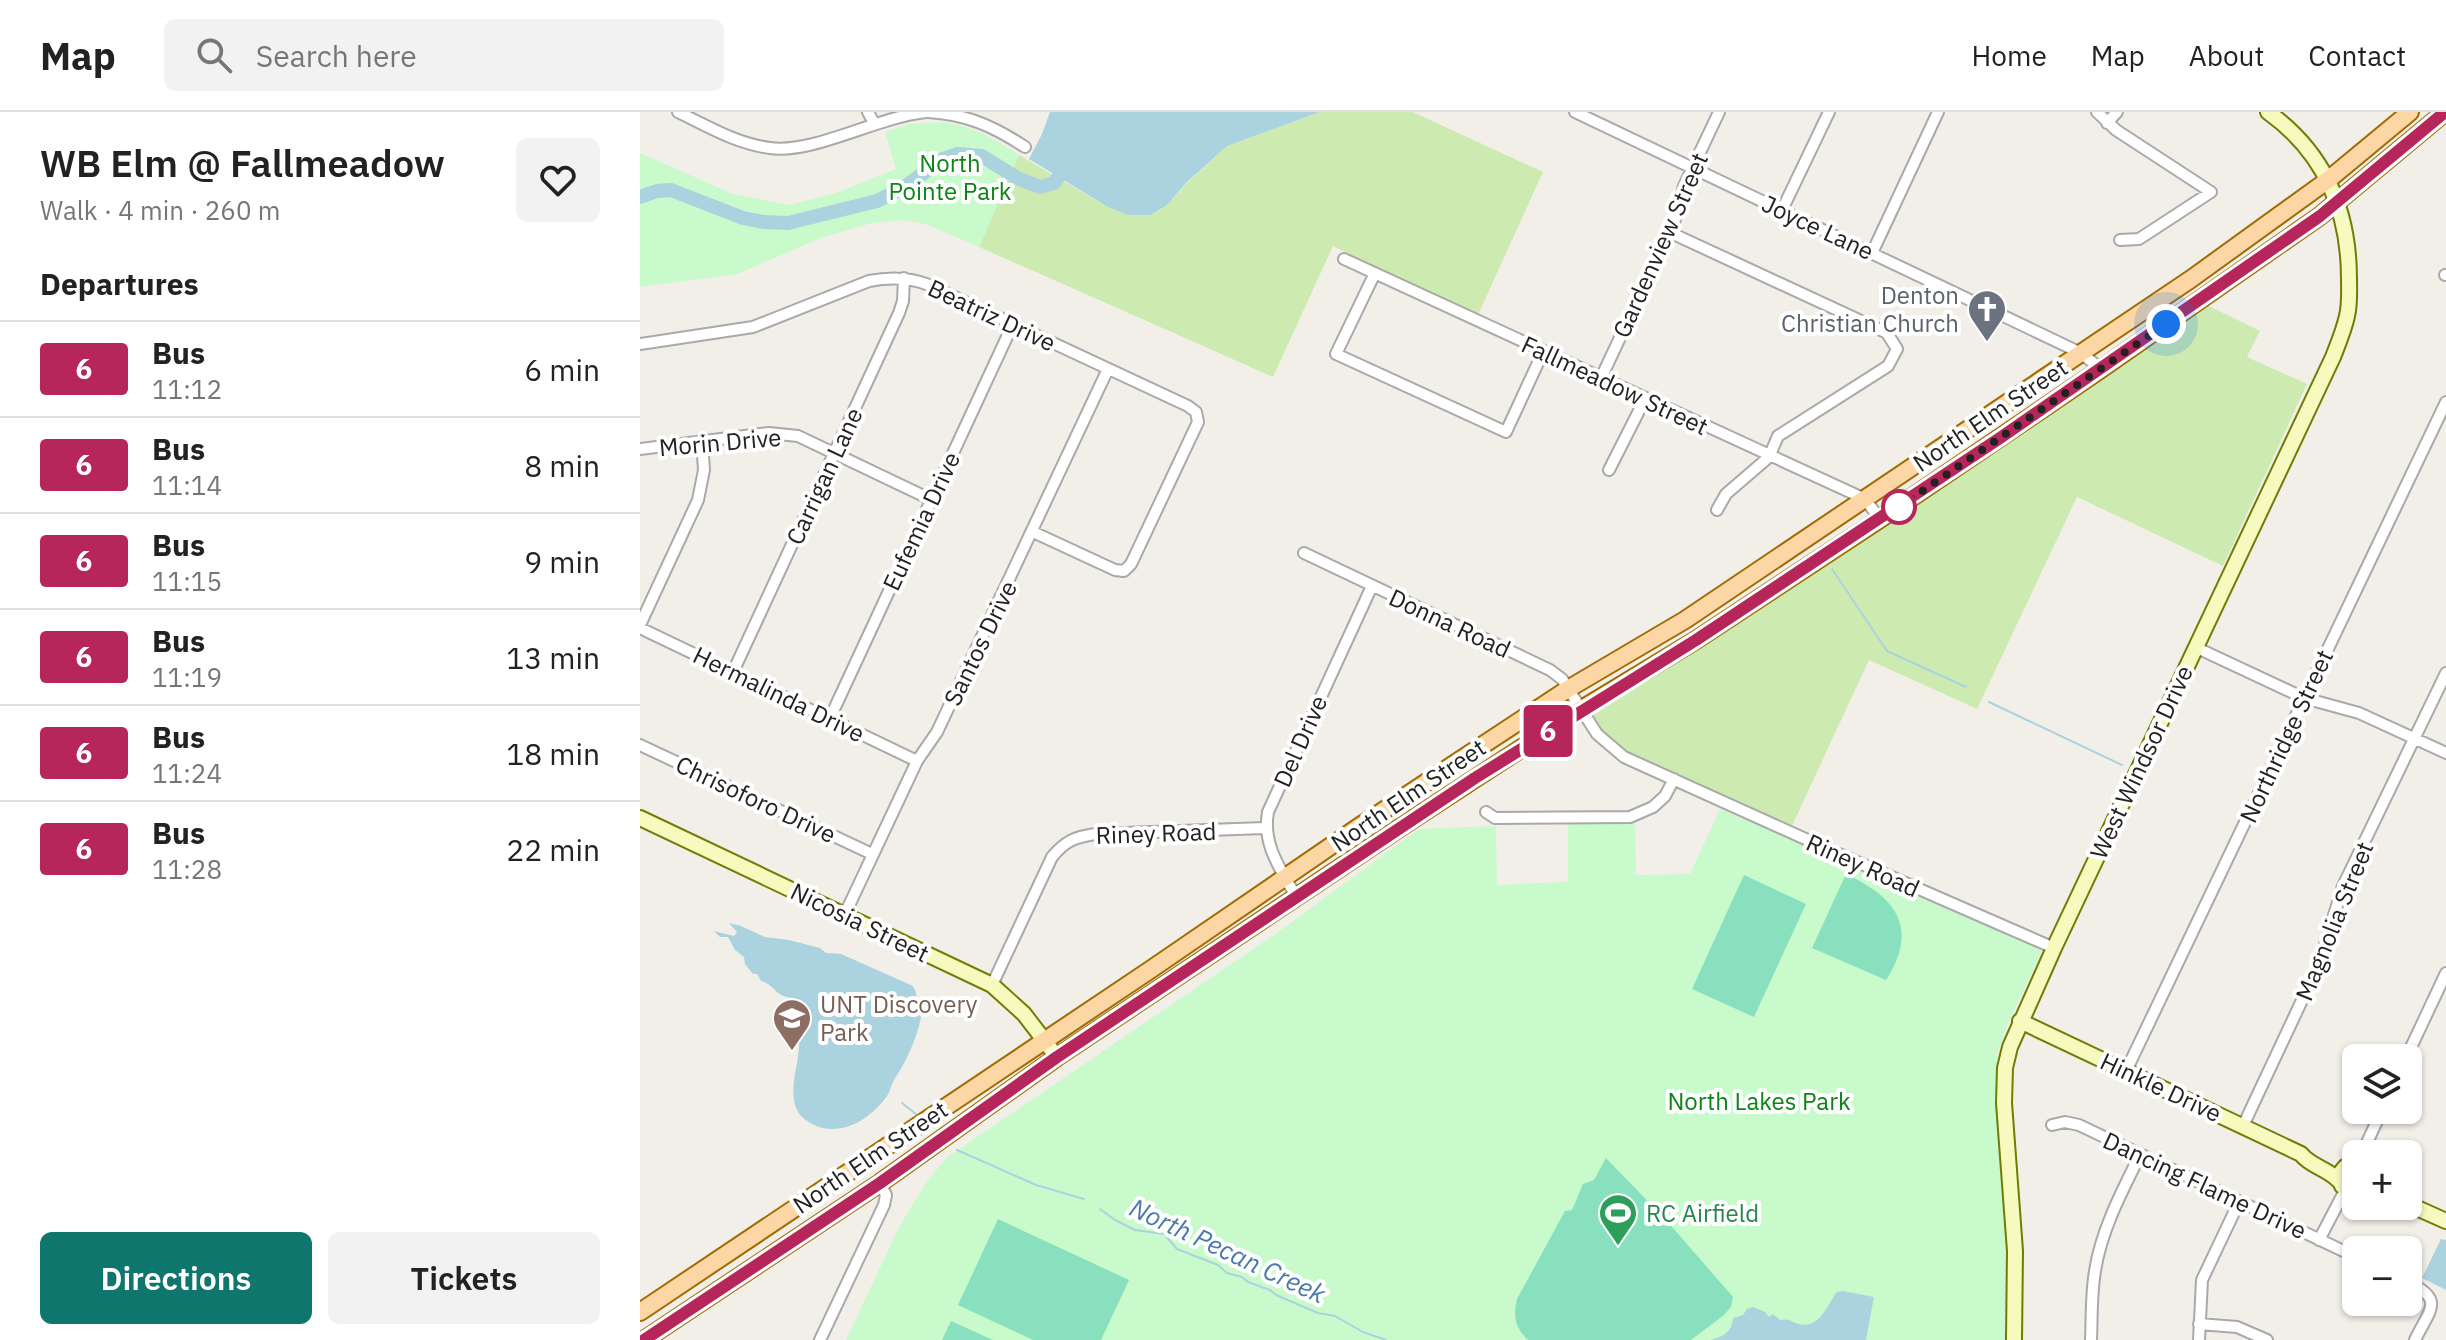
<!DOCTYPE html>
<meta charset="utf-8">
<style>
:root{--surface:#fff;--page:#f2f2f2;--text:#222;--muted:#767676;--line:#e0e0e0;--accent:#0f766e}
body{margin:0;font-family:"IBM Plex Sans",sans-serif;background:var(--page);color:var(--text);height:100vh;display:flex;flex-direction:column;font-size:30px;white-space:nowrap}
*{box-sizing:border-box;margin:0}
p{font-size:26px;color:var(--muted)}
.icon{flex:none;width:44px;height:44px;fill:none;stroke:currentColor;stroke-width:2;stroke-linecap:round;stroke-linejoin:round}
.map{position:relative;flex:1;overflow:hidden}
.sheet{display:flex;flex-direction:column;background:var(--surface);width:640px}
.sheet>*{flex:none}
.badge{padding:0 16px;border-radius:6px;font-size:28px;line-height:52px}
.controls{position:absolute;left:1702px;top:932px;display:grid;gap:16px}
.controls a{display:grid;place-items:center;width:80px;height:80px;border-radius:12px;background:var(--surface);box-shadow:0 2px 6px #0004;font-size:40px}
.you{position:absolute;width:40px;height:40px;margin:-20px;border:6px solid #fff;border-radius:50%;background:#1a73e8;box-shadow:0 0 0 12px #1a73e833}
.map>.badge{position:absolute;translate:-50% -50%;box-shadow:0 0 0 4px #fff}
h2{padding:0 40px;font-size:30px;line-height:72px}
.round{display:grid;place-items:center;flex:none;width:84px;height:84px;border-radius:12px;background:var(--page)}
.summary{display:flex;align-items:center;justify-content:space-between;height:136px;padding:0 40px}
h1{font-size:38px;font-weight:600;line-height:60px}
.cta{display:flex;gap:16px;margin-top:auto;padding:16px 40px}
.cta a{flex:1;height:92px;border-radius:12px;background:var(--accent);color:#fff;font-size:32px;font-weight:600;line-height:92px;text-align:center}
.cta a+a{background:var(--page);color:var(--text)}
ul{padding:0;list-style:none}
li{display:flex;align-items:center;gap:24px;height:96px;padding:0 40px;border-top:2px solid var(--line)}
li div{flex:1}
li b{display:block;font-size:30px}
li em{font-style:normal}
li .badge{min-width:88px;font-weight:700;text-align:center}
header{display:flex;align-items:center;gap:48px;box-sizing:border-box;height:112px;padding:0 40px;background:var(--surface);border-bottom:2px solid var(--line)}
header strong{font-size:38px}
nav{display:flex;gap:44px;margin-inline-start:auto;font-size:28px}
.search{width:560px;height:72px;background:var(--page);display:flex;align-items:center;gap:20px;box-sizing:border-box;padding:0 28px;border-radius:12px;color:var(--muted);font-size:30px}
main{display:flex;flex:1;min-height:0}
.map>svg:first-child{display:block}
.grass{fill:#cdebb0}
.park{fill:#c8facc}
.pitch{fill:#88e0be}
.water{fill:#aad3df}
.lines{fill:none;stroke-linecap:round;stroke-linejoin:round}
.stream{stroke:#aad3df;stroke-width:2}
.river{stroke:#aad3df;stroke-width:14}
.street-casing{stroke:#a9a9a9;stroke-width:14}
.secondary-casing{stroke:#707d05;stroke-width:18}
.primary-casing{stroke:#a06b00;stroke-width:20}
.street{stroke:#fff;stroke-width:10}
.secondary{stroke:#f7fabf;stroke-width:14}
.primary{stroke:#fcd6a4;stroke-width:16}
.line-casing{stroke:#fff;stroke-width:18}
.line{stroke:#b6265b;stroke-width:12}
.walk{stroke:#222;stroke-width:8;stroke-dasharray:0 14.4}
.stop-dot{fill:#fff;stroke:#b6265b;stroke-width:4}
.labels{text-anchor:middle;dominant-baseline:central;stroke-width:8;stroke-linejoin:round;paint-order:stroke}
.park-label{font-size:24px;fill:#0c8416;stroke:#fff}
.street-label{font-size:24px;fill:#222;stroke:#fff}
.worship-label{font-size:24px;fill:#5b616d;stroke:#fff;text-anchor:end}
.education-label{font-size:24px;fill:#785e54;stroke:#fff;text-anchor:start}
.leisure-label{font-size:24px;fill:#27864d;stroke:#fff;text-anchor:start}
.water-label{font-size:26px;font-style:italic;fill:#4a7aab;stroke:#fff}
</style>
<header>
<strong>Map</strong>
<div class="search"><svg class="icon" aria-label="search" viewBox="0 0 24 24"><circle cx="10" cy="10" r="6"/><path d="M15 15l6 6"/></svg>Search here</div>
<nav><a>Home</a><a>Map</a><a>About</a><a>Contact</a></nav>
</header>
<main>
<section class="sheet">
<div class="summary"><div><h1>WB Elm @ Fallmeadow</h1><p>Walk · 4 min · 260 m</p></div><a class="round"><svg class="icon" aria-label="heart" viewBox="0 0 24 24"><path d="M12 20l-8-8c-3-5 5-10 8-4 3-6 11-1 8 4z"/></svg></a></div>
<h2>Departures</h2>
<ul>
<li><span class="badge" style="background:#b6265b;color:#fff">6</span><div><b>Bus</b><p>11:12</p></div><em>6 min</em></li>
<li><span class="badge" style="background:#b6265b;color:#fff">6</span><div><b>Bus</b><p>11:14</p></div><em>8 min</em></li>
<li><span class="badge" style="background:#b6265b;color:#fff">6</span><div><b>Bus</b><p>11:15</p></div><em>9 min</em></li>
<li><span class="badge" style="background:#b6265b;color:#fff">6</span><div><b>Bus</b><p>11:19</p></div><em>13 min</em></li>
<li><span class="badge" style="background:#b6265b;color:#fff">6</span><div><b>Bus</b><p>11:24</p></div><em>18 min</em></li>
<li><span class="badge" style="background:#b6265b;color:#fff">6</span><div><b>Bus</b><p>11:28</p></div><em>22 min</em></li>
</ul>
<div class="cta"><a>Directions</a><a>Tickets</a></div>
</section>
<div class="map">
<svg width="1806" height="1228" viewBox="0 0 1806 1228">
<rect width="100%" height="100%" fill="#f2efe9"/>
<!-- grass -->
<path class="grass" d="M680,0H773L903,60L838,203L693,134L633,265L339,135L379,43L468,95L527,93L546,72L587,34Z
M1567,193L1620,219L1607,245L1667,272L1583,454L1437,385L1337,597L1229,548L1151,716L992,645L965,626L951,607L952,599L1260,400Z"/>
<!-- park -->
<path class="park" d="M304,10C333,14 355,27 379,43L339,135L286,112L262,108L232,111L183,125L97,162L0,175V41L93,82L149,93L196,81L256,57L245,20L269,12Z
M1080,697L1402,830L1400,843L1365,918L1357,943L1359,1023L1367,1086L1369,1228H206L259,1115L284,1074L306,1046L634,823L779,717L856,714L857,773L928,770V711L995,709L996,763L1050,762Z"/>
<!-- pitch -->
<path class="pitch" d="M1206,762C1255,785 1280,815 1246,868L1172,836Z
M1104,763L1166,792L1114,905L1052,877Z
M966,1046L1026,1108L1093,1185L1091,1195L1084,1203L1051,1228H888C875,1215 873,1205 877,1187L925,1099L932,1098L943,1072L954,1068Z
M358,1107L489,1168L461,1228H393L318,1193Z
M311,1209L353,1228H302Z"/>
<!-- water -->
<path class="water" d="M410,0H680L587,34L546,71L527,93L510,103H488L468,95L389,47L402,22Z
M89,811L101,814L125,825L149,828L180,836L186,841L201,842L273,874C280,886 276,896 281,906C276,928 267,948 254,968C251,973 250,980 247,984C232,1005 206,1023 179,1015C169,1011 160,1006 156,996C149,976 158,955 159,935C160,919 156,901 154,886C134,885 137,874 121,869L117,862H113L105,852L104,845L95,838L88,825H80L74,819L94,824L97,820Z
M1801,1127L1806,1128V1178L1782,1166Z
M1203,1179L1234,1185L1226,1228H1070C1083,1225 1092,1220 1093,1206L1103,1203L1107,1197L1113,1195L1125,1200L1129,1205L1133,1202L1140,1208C1150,1206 1151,1210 1159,1212C1180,1217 1187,1193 1197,1180Z"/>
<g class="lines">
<!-- stream -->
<path class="stream" d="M1192,457L1247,539L1326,575
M1349,590L1482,653
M262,991L276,1002
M317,1038L396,1073L444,1087
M460,1097L475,1108L495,1118L524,1122L537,1137L578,1153L587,1161L602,1165L608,1170L630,1178L636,1183L678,1201L695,1204L723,1220L746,1228"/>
<!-- river -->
<path class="river" d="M0,85L17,79L31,78L103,106L123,110L148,111L237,89L266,74L303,47L318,42L342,44L377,66L400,75L414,71L429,51"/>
<defs>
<path id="street" d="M38,0C67,14 97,32 130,36C174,42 237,5 286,0
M228,0L234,11
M288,0C326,2 353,14 385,35
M935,0L1441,241L1461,257
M1457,0L1476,18L1571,80L1499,127L1480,128
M1467,11L1477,0
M1142,98L1189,0
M1029,120L1247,221L1257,237L1248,254L1138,324L1129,345L1086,382L1077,398
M1232,141L1298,0
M704,147L1225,387L1240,407
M735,161L696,242L866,320L903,240
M1805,163H1806
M0,232L113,215L229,169C250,165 269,165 289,173L548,294L556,300L558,310L491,452L484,459L475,458L393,420
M961,266L1034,111L1044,74L1079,0
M0,337L129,321L158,324L290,387
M969,358L1005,287
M664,441L910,558L922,567L957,622L984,645L1192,739L1414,836
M0,513L58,388L64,358L62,329
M0,516L277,649
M1555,535L1664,586L1719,601L1806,641
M93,560L259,201L263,189L264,166
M190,606L373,212
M0,633L232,742
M846,700L855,706L990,705L1013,695L1025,684L1034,667
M657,786C641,758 622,733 628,700L732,474
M205,802L277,649L297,620L468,257
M352,873L412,745C425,729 435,725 455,722L625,716
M1766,946L1806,861
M1486,959L1806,290
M1412,1013L1425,1010L1439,1013L1716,1145
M1603,1014L1679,852L1703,774L1806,561
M1718,1042L1725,1035L1742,998
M1679,1128L1702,1084L1713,1077
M1768,1170C1806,1188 1789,1198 1775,1228
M1559,1212L1597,1215L1627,1228
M180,1228L244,1093L246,1083L240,1071
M1451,1228C1452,1205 1451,1182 1455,1159C1461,1119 1482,1079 1500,1043
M1559,1228L1562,1168L1599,1090"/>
<path id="secondary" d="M0,706L352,873L384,902L417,945
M1380,909L1661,1042C1670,1054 1688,1057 1698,1068
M1716,1055H1705L1698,1064L1702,1074L1709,1077L1716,1076
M1768,1092L1806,1109
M1374,1228L1375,1139L1364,991L1365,956L1370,935L1414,836L1693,245C1698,232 1704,218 1707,204C1710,192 1709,179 1709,167C1709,99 1685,41 1628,0"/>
<path id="primary" d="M0,1200L510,858L720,714L928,577L1045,508L1551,167L1688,68L1770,0
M4,1228L240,1071L417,945L764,713L940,598L1056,528L1240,407L1461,257L1680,104L1805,0"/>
</defs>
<!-- street casing -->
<use href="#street" class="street-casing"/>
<!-- secondary casing -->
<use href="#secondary" class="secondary-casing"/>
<!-- primary casing -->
<use href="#primary" class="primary-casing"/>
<!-- street -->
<use href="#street" class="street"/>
<!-- secondary -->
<use href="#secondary" class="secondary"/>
<!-- primary -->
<use href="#primary" class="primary"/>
</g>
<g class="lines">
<defs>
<path id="line" d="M4,1228L240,1071L417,945L835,666L1056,528L1360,326L1680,104L1805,0"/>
</defs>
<!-- line casing -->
<use href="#line" class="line-casing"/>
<!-- line -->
<use href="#line" class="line"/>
<!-- walk -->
<path class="walk" d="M1259,395L1526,212"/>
</g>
<!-- icons -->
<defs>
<symbol id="church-pin" viewBox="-11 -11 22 30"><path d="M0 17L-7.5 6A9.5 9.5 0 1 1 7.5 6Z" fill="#6b7280" stroke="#fff"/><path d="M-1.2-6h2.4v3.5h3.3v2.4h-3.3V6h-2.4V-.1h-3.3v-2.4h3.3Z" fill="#fff"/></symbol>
<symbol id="university-pin" viewBox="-11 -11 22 30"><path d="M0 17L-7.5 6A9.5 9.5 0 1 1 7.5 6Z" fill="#8d6e63" stroke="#fff"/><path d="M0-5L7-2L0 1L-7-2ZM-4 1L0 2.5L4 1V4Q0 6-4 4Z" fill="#fff"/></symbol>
<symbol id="stadium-pin" viewBox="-11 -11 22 30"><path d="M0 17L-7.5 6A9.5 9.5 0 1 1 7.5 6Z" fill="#2e9e5b" stroke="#fff"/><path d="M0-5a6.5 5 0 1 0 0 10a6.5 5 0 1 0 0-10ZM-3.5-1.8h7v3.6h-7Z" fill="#fff"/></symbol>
</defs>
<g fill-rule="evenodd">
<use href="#church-pin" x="1325" y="175" width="44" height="60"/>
<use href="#university-pin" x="130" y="884" width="44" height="60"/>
<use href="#stadium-pin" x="956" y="1079" width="44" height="60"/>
</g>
<!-- markers -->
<circle class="stop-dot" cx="1259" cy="395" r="16"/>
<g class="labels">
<!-- park labels -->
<g class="park-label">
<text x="310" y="51">North<tspan x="310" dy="28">Pointe Park</tspan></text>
<text x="1119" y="989">North Lakes Park</text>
</g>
<!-- street labels -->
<g class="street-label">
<text transform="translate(1178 115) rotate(25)">Joyce Lane</text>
<text transform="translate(1020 133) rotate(-66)">Gardenview Street</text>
<text transform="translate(352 203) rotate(25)">Beatriz Drive</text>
<text transform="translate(975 273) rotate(25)">Fallmeadow Street</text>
<text transform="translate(1350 303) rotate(-34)">North Elm Street</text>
<text transform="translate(80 330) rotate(-5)">Morin Drive</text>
<text transform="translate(184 364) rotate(-65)">Carrigan Lane</text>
<text transform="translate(281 409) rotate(-65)">Eufemia Drive</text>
<text transform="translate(810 511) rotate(25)">Donna Road</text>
<text transform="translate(340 531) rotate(-64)">Santos Drive</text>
<text transform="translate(139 582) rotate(26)">Hermalinda Drive</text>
<text transform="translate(1646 624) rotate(-65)">Northridge Street</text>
<text transform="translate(660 629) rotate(-66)">Del Drive</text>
<text transform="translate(1501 650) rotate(-65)">West Windsor Drive</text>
<text transform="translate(768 683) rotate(-34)">North Elm Street</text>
<text transform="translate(116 687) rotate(25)">Chrisoforo Drive</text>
<text transform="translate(516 721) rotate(-2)">Riney Road</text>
<text transform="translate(1223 753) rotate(24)">Riney Road</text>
<text transform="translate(1694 809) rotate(-68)">Magnolia Street</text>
<text transform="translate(220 810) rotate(26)">Nicosia Street</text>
<text transform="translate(1521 975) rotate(25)">Hinkle Drive</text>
<text transform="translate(230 1045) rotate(-34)">North Elm Street</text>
<text transform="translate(1565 1073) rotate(25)">Dancing Flame Drive</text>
</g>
<!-- worship labels -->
<g class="worship-label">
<text x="1319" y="183">Denton<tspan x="1319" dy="28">Christian Church</tspan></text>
</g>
<!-- education labels -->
<g class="education-label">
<text x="180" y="892">UNT Discovery<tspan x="180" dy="28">Park</tspan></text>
</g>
<!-- leisure labels -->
<g class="leisure-label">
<text x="1006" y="1101">RC Airfield</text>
</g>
<!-- water labels -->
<g class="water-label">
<text transform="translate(588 1138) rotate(25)">North Pecan Creek</text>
</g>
</g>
</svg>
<div class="controls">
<a><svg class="icon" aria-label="layers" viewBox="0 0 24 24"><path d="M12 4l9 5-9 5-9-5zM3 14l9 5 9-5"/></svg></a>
<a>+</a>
<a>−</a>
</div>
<div class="you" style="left:1526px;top:212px"></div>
<b class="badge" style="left:908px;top:619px;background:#b6265b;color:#fff">6</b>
</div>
</main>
